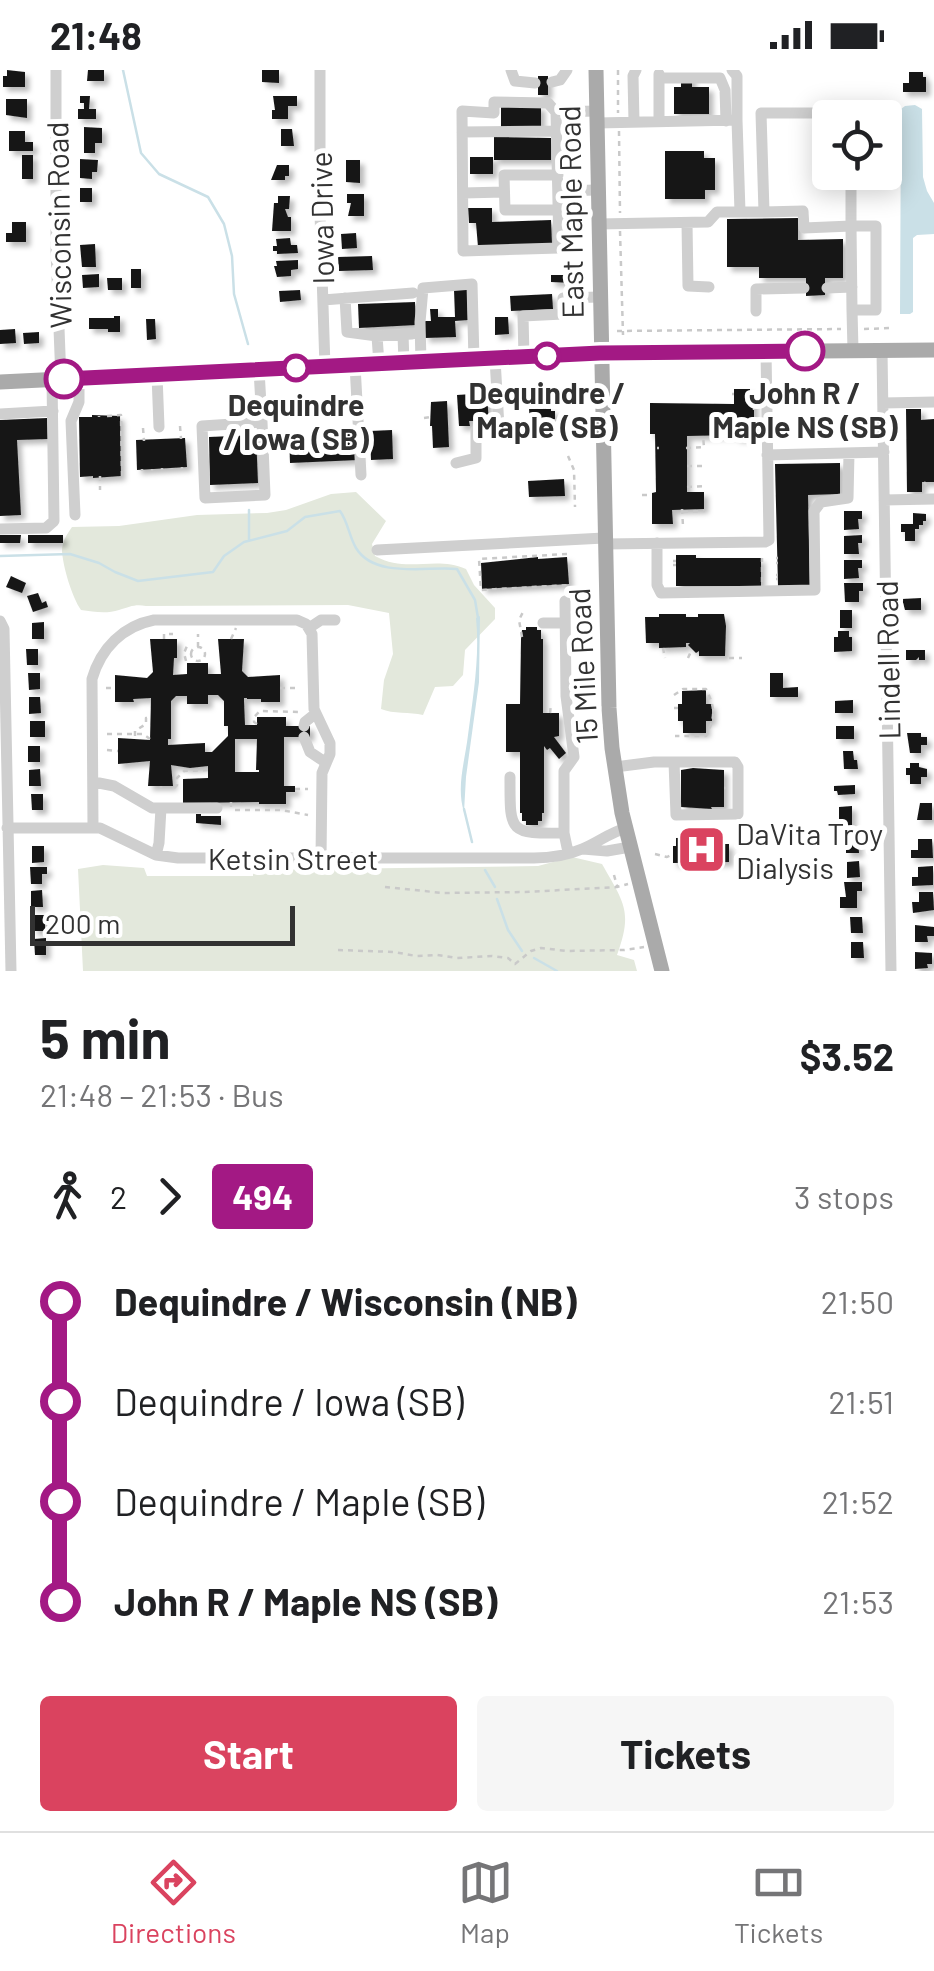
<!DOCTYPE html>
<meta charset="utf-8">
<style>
:root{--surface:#fff;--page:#f6f6f6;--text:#202124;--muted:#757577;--line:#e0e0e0;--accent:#da435f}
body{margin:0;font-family:Barlow,sans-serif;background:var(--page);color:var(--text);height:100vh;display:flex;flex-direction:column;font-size:38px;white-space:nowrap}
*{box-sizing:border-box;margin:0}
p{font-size:32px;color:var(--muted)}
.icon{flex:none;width:55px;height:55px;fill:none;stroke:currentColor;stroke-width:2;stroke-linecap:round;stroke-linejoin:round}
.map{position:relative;height:901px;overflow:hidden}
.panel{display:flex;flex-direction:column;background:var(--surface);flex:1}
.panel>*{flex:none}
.badge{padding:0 20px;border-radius:8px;font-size:35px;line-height:65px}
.controls{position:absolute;left:812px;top:30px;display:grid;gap:20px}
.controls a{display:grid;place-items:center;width:90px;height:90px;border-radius:10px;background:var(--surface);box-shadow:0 5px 25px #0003;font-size:50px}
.scale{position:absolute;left:30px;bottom:25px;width:265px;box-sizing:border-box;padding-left:10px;border:5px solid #323232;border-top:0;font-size:28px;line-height:35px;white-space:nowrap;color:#323232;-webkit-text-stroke:8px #fff;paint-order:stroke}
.map>.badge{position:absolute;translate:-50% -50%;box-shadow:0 0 0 5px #fff}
.legs{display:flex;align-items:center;gap:15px;height:110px;padding:0 40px;font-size:32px}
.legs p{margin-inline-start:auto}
.overview{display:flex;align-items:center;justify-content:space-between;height:170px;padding:0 40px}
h1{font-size:55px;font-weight:700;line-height:75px}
.action{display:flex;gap:20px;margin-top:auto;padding:20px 40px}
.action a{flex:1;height:115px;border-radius:10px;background:var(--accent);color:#fff;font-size:40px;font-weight:700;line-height:115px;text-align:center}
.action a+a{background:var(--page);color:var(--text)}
ul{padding:0 40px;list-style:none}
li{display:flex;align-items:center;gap:35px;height:100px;font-size:38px}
li i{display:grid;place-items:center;width:15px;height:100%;margin:0 12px;background:currentColor}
li i::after{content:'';width:25px;height:25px;margin:-12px;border:8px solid;border-radius:50%;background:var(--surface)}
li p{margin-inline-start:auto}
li:first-child i{background:linear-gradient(#0000 50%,currentColor 0)}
li:last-child i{background:linear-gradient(currentColor 50%,#0000 0)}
.status{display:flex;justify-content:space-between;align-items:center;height:70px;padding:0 50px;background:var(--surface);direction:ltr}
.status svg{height:28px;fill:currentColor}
.dock{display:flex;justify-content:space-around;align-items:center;height:140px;border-top:2px solid var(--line);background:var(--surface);font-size:28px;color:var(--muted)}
.dock a{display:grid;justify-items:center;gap:5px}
.dock .active{color:var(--accent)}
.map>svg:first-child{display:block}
.green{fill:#e3e8dc}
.water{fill:#cae0e7}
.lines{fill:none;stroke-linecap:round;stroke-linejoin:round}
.stream{stroke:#cae0e7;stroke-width:2.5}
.building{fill:#191919;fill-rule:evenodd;filter:url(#shadow)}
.path{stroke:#c9c9c9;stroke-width:2.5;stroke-dasharray:5 5;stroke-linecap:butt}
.minor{stroke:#cfcfcf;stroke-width:11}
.major{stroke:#aaa;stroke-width:15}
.line-1-casing{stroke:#fff;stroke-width:22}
.line-1{stroke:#a31984;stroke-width:15}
.stop-1-dot{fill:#fff;stroke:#a31984;stroke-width:5}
.labels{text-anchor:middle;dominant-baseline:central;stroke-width:10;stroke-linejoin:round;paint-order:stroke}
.street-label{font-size:30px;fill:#323232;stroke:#fff}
.stop-label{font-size:30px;font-weight:bold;fill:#323232;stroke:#fff}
.poi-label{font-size:30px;fill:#323232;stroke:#fff;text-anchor:start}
</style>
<div class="status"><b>21:48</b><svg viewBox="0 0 49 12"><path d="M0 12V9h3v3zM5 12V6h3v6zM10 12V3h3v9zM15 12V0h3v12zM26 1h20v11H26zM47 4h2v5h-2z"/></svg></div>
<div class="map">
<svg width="934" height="901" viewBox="0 0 934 901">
<defs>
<filter id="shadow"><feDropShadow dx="4.5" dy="4.5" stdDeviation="2.5" flood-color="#0004"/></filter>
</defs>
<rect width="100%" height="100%" fill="#fff"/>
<!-- green -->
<path class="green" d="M356,422L386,451L372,474L375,486C408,504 434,485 466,499L474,515L495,538V549L465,580L463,605L453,616L435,617L423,645C410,642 393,644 381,639L384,610L393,584L389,543L348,535L146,536C134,534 130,537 119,540C107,544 94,542 81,540C72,527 63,497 62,481C62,472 67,464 72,457L119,456L197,445L267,443L286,440L331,424Z
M572,787L602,794C624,833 633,841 617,885L634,890L637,901H83L78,799L103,795L144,798L147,806H253V800L538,796Z"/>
<!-- water -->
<path class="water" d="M915,35L922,39L923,107L927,121L934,133V164L917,165L913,168V242L910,244H900L901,39L905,36Z
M480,546L479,612L466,707L464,742C456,717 465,691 468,665C473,627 480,586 476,548Z"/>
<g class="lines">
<!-- stream -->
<path class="stream" d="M123,0L141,83L159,104L208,127L224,154L232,186L234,224L248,274
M249,440V469
M0,486L70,484L99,493L115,502L138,511L213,502L224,486L244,472L287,461L305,447L340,441C348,452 349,466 356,478C375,509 427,496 457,499L475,530L478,548
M464,739L472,772
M485,800L495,817
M497,829L508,860L522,881
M534,888L557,901"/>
</g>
<!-- building -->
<path class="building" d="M7,0L25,2V17H3V6H7Z
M88,0H104V11H87Z
M262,0H279V13L262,12Z
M909,2H923V7H926V22H903V13H909Z
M681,4H692V17H709V44H674V17H681Z
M538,6H548V25H538Z
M80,26H90L89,39H96V49H78V39H84V33H80Z
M273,26H297V36H288V49H272V40H275Z
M6,29H27V48L6,45Z
M501,36H541V57H501Z
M84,57L102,58V73H95V83H84Z
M281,59H292L294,76H281Z
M9,61H25V72H33V81H9Z
M494,67L551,68V90H494Z
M665,81H704V88H715V120H705V129H665Z
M22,85H33V109H22Z
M470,87H493V104H470Z
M80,89L98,90L97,102H92V109L80,108Z
M346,90H360V113L346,112Z
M277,95H289V106H285V110H271Z
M80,118H92V132H80Z
M347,124H364V146H348L351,133H347Z
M278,126H290L289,139H285L288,147H291V161H272L274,133H278Z
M468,138H492V152L551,150L552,174L478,177L476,153H469Z
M798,148V170L843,169V208H825V225L806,226V208H759V197H727V149Z
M12,152H26V172H6V163H12Z
M356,163L357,178L342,179L341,164Z
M290,168L291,175H297L298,183L277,184V181H273V176H277L276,169Z
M95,174L96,197H82L80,175Z
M372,186L373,200L339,201L338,187Z
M298,190V199L291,200V206L277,207L274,196H277L276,191Z
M131,199H141V218H131Z
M99,204V217L83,218L82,205Z
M551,205H573V213L551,212Z
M107,208H122V220H108Z
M300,220L301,230L280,232L279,221Z
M454,220H467L468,250L455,251L456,267L425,268L424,251H431L430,239H438V247H455Z
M552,224L553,239L511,241L510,226Z
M415,232L416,255L359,258L358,234Z
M114,246H120V262H108V259H89V248H114Z
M495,247H508L509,264L495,265Z
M146,249H155L156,269L147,270Z
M15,259L16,273L0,274V260Z
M39,262V273L24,274L23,263Z
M734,319H750V329H754V349H751V368H735V365L687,366V422H704V439L672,440L673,454H652V423L656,422L655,364H650V333L734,334Z
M487,323L489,355H476V351H469L470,356H459L457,325Z
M447,331L449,377L433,378L432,356H430L431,332Z
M551,338V341H555V349H551V352L530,353L529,339Z
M906,339H921V350L934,349V412H922V422H907Z
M92,345L120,346L121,406L93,408V406L80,407L79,347H92Z
M47,348L48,369L17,370L21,445L0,446V350Z
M392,360L393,389L371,390L370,361Z
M357,364L358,390L290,393L289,365Z
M256,365L258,413L210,415L209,367Z
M185,368L187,397L137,400L136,370Z
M840,393V424L808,425L810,515L778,516L775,394Z
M564,409L565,426L529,427L528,411Z
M844,441H862V449H858L859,459L844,460Z
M913,443L926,444V451H923V455H919V459H915V471H905V462H901V454H913Z
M0,465H21L20,473H0Z
M28,465H63V473H28Z
M862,465V473H858L859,484H844V466Z
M676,485H696V488H761V516H676Z
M538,487V489L567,487L569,514L482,519L481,493Z
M844,490H862V498H858L859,508L844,509Z
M11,506L26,513L22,523L6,517Z
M844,513H863V521H859V532H845Z
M38,523L42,533L46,531L48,537L33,542L27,526Z
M921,528V540H905L902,529Z
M840,540H852V558H840Z
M659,544H686V547H698V544H724L726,556L725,586H699V581L696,583L688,575L690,573H686V577L659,578V573H646L645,547H659Z
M44,552V569H32V553Z
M526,557H537V560H541V569H543V643H559V666L554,667L566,683L559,689L550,678L547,680L544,676V743H542V751H538V755H526V751H522V743H520V682H506V634H520L521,569L522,560H526Z
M838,561H849V567H852V581L834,582V567H838Z
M150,569H177V588H174L173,605L187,604V593H208V604H221L218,569H244L242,601L248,607L280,605V632H261V629H247V628H244V631L245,655H257V647H286V656H310V667H284V716H295V722H286V734H259V732L183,733V709L208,708V696L190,698L171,695L173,716H148L150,691L118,694V668L150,670L151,628L133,629L134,632H115V605L147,608L153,602ZM208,625H218L224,631V656H228V666L212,682H205V673L168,675V669H171V631L176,626H187V634H208ZM235,669H257L256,700H259V702H235Z
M26,579H38V595H27Z
M906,580H925V590H919V587L916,590H906Z
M28,603H40V619L29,620Z
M770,603H783V618L798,617V627H770Z
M706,620V634H712V651H706V663H683V651H678V634H682V621Z
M29,627H40L41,643L29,644Z
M853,630V643H835V631Z
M30,651H45V667H30Z
M836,656H854V669H836Z
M907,663H921V667H927V675H921V683H910Z
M28,676H40V692H28Z
M843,681H853L854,690H857L858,699H844Z
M910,693H919V697L927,699V707H921V714H910V705H906V698H910Z
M693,698L724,700V737H711L712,739L681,737V700Z
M40,699L41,716H29V700Z
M855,715V724L838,725L837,721H834V716Z
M31,724H43V740H32Z
M920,733H932V750H917Z
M852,736V757H839V737Z
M196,744H201V746H221V755L196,753Z
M707,767V774H729V792L673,793V776H676V768Z
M846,767H858L859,783H846Z
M918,769H932L933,788H911V780H918Z
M32,776H44V792L32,793Z
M859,791L860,807L847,808V792Z
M933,796V815L912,816V807H918V797Z
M30,797H47V804H42V814H31Z
M844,812H862V821H857V838H840V827H846Z
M42,820L43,837H31V821Z
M919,822H933L934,840L913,843L912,832H919Z
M33,845H45V861H33Z
M850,847H862L863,863H851Z
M915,855L934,857V866H927L928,872H915Z
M46,868V885H35L34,869Z
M851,872H863L864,888H851Z
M915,882L932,883V894H927L928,898L915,899Z"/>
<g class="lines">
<!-- path -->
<path class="path" d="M618,0V43
M619,61L620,143
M620,161L623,265
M864,259L892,258
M617,261L841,259
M732,324H734
M540,327V339
M579,335H589
M754,338V340
M107,346L121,345L122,407
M923,346V349
M99,347V346
M424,348L430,347
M180,356L181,369
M143,358L144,371
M751,361H759
M719,365V370
M657,378H659
M686,378L704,377L703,366
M568,386L574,400L575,437
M687,396H704
M172,398V399
M142,399V401
M152,399V401
M182,399V397
M162,400V398
M100,406V420
M924,412L927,416
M687,417L705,416
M642,425H652
M682,439L683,456
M683,442L705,441
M567,484L479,489L481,520L569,515
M776,488H778
M673,491H676
M776,493H778
M673,495H676
M776,505H778
M776,509H778
M762,512V488
M522,567L519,550L523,542
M164,569V564H173
M231,569L236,558
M198,577V564
M191 584a7 7 0 1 1 14 0a7 7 0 1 1-14 0Z
M663,578L665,588
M688,588L692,579
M729,588H742
M186,591L184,583L187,576
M106,618H115
M280,618H299
M674,625L683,619H706C715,637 716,647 706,666H675
M674,638H678
M550,643L551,634
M257,654L254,652V647L260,641L299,642
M107,664H143L150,669
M135,666V661L146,654V648H150
M107,680L118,681
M161,718V716
M174,718L177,715V708L184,701L208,700
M724,718H726
M295,719H308
M231,732V737L235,740H281L308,745
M655,784L667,787L673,784
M689,794V792
M614,805L617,816
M385,817L443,823L525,822L617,817L628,814
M338,880L394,882L416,886L437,885L457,888L492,886L508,888L515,894L531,881L541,878L567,881L624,880L644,877"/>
<!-- minor -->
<path class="minor" d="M56,0V181L61,310
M320,0V143L325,297
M511,0L515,11L535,13
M659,4V51
M659,8H720L725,20L726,51
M552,12L560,10L567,0
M556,42L559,178L463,181L462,41L494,43V32L548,33L556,42L596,41
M737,50L740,142
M634,52L633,6L636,0
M597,53L737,50V6L732,0
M462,62L557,61
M851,102V156H876V240H852L853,280
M558,105H504L505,140H558
M558,121L597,120
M463,123L504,122
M764,142L803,141L804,158L851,156L852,240
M687,153L688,216L709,217
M598,154L708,152L717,142H764L761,43H850V48
M827,218L852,217
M345,228L347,262L377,266L379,294
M323,230L413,223
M756,241V219L804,218
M403,264L404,293
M377,266L412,264
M882,280L891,901
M524,287L523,246L563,244V228L599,227
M421,292L420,252L423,218L472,214L474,290
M355,295L361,405
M259,300L262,352L202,356L205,428L265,425L262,352
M157,305L159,357
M883,333L934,332
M0,344L53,341
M767,385L884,382
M456,393L476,388V361L499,357L495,289
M884,430L934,429
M75,445L71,351L79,332V309
M0,459L46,458L54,451L52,310
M657,473V515L661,523L815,520L814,441L821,432L848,428L849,383
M605,474L765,472L769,470L766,281
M377,480L604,468
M565,531L566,626L574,687L564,701V763L568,782
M0,551L4,559L11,901
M543,553H565
M309,558L321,550H335
M304,656L305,652L315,644
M304,667L310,682L325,692
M615,697L654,692H735L738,697V744L676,745L674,692
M510,707C510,762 508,764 564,763
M94,712L114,716L152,738H217
M93,757L92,609C101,578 123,556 154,550H297L306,554L312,564L314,639L330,673V684L322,703L321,788
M7,758H100L156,785L178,788H534C549,788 568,785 582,779C597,773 609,763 626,758
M583,779L607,781L630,777
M156,785L159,773L161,738"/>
<!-- major -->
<path class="major" d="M596,0L609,638L612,678L622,743L662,901
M0,312L600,283L934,280"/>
</g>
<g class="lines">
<defs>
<path id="line-1" d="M64,309L600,283L805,281"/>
</defs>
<!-- line-1 casing -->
<use href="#line-1" class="line-1-casing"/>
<!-- line-1 -->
<use href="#line-1" class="line-1"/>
</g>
<!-- icons -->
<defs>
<symbol id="hospital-square" viewBox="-11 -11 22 22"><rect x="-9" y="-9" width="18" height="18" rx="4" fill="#da435f" stroke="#fff"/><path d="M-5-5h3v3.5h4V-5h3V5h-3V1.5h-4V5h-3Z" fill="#fff"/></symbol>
</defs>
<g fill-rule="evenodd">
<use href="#hospital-square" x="674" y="752" width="55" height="55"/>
</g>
<!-- markers -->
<g class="stop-1-dot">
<circle cx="805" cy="281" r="18"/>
<circle cx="547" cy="286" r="12"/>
<circle cx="296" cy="298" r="12"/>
<circle cx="64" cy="309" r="18"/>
</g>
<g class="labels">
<!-- street labels -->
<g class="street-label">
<text transform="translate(570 142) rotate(-91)">East Maple Road</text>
<text transform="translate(321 148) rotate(-91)">Iowa Drive</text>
<text transform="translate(58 155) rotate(-91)">Wisconsin Road</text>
<text transform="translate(887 590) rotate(-91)">Lindell Road</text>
<text transform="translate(582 596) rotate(-93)">15 Mile Road</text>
<text x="293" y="788">Ketsin Street</text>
</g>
<!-- stop labels -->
<g class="stop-label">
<text x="547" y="322">Dequindre /<tspan x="547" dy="34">Maple (SB)</tspan></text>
<text x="805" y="322">John R /<tspan x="805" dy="34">Maple NS (SB)</tspan></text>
<text x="296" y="334">Dequindre<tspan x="296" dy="34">/ Iowa (SB)</tspan></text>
</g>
<!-- poi labels -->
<g class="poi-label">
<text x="736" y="763">DaVita Troy<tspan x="736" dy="34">Dialysis</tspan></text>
</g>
</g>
</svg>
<div class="controls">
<a><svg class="icon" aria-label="locate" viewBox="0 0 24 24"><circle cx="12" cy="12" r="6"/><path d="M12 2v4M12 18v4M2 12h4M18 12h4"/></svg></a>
</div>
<div class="scale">200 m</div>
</div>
<section class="panel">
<div class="overview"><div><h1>5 min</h1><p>21:48 – 21:53 · Bus</p></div><b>$3.52</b></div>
<div class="legs"><svg class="icon" aria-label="walk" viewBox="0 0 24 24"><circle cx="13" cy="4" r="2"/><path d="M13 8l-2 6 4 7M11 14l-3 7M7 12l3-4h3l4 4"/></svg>2<svg class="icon" aria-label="forward" viewBox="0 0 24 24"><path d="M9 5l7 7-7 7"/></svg><b class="badge" style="background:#a31984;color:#fff">494</b><p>3 stops</p></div>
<ul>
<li><i style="color:#a31984"></i><b>Dequindre / Wisconsin (NB)</b><p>21:50</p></li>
<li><i style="color:#a31984"></i><span>Dequindre / Iowa (SB)</span><p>21:51</p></li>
<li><i style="color:#a31984"></i><span>Dequindre / Maple (SB)</span><p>21:52</p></li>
<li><i style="color:#a31984"></i><b>John R / Maple NS (SB)</b><p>21:53</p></li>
</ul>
<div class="action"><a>Start</a><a>Tickets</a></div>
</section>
<nav class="dock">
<a class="active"><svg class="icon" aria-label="directions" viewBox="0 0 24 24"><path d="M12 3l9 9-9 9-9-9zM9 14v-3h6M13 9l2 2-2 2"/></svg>Directions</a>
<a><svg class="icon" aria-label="map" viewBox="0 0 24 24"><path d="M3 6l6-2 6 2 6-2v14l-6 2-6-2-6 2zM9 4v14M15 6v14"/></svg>Map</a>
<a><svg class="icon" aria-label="tickets" viewBox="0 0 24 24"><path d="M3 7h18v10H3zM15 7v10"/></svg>Tickets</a>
</nav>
